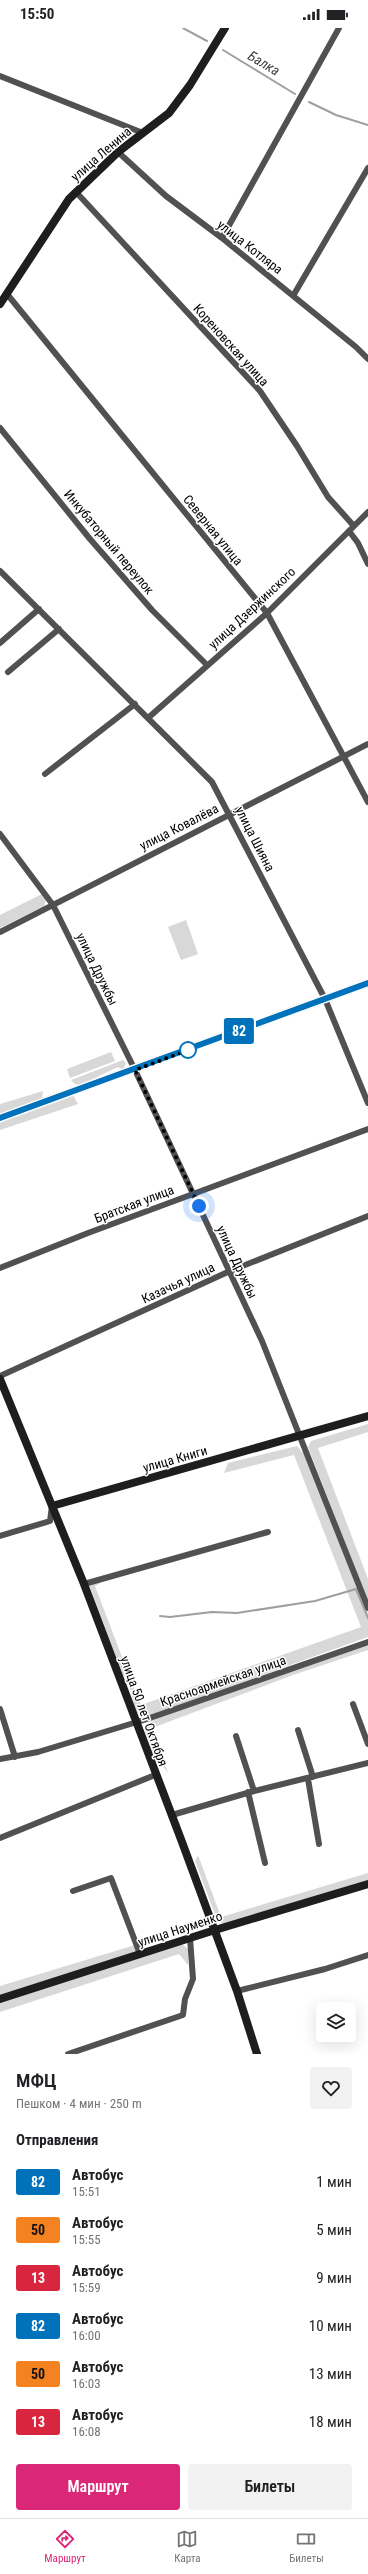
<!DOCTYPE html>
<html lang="ru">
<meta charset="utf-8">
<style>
:root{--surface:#fff;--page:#f2f2f2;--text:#202124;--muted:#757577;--line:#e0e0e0;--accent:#db2777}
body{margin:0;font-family:"Roboto Condensed",sans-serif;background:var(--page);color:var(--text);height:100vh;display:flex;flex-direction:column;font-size:15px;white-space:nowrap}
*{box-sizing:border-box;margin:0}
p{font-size:13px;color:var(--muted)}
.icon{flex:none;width:22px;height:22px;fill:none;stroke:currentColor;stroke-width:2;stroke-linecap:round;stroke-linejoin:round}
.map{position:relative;height:2026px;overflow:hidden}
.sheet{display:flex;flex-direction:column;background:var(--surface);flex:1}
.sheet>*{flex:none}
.badge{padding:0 8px;border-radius:3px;font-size:14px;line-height:26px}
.buttons{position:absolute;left:316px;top:1974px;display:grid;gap:8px}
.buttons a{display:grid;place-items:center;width:40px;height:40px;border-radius:4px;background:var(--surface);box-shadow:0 4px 16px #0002;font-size:20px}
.you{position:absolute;width:20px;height:20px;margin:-10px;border:3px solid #fff;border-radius:50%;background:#1a73e8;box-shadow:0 0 0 6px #1a73e833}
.map>.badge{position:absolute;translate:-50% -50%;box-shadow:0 0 0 2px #fff}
h2{padding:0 16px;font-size:15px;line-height:36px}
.round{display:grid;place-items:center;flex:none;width:42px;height:42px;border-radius:4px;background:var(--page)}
.overview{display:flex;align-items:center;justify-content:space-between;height:68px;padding:0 16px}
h1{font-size:19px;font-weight:600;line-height:30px}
.cta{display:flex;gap:8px;margin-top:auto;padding:8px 16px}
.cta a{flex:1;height:46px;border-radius:4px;background:var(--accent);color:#fff;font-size:16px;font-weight:600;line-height:46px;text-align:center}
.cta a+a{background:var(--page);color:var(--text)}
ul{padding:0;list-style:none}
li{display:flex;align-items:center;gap:12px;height:48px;padding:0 16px}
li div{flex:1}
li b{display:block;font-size:15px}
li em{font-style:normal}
li .badge{min-width:44px;font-weight:700;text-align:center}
.status{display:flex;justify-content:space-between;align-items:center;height:28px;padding:0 20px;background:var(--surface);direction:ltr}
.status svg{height:11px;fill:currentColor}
.dock{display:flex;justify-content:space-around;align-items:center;height:56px;border-top:1px solid var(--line);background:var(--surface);font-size:11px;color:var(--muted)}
.dock a{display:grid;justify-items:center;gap:2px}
.dock .current{color:var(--accent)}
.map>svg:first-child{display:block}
.green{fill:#d8d8d8}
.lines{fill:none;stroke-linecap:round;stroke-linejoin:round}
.stream{stroke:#9f9f9f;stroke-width:2}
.street{stroke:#515151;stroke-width:6}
.secondary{stroke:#1e1e1e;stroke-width:8}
.line-casing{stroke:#fff;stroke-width:9}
.line{stroke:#0072bc;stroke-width:6}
.walk{stroke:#000;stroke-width:4;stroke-dasharray:0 7.2}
.stop-dot{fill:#fff;stroke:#0072bc;stroke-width:2}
.labels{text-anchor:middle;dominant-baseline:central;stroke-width:3;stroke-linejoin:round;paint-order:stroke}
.street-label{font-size:13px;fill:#000;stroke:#fff}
.water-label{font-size:14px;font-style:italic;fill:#404040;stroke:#fff}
</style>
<div class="status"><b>15:50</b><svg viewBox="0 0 49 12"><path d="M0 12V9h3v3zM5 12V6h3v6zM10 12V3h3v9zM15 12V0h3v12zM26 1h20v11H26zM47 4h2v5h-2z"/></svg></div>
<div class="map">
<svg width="368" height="2026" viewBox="0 0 368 2026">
<rect width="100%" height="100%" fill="#fff"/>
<!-- green -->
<path class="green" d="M42,866L46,872L44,878L0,900V887Z
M186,892L198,926L181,932L168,899Z
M111,1024L115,1033L70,1050L67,1041Z
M123,1032L126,1035L123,1042L118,1039L80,1057L75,1056L71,1052Z
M43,1063L42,1071L0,1086V1076Z
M73,1067L78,1076L0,1102V1093Z
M368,1396V1404L318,1420L368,1551V1573L308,1419L311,1413Z
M297,1418L304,1426L368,1585V1609L146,1689C134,1689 133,1670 130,1660L132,1655L141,1677L361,1599L294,1427L224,1445L228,1435Z
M102,1554L95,1558L130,1650L123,1647L90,1559V1557Z
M368,1615V1622L293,1647L152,1700L168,1745L152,1724L145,1703L149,1694L216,1666Z
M198,1827L221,1889L368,1845V1852L223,1896L217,1892L195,1833Z
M182,1916L188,1921V1937L179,1926L0,1984V1973Z
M135,1917L137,1924L0,1967V1958Z"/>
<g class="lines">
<!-- stream -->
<path class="stream" d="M183,0L207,13
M223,22L295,66
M309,74L336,87L368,97
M160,1588L170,1589L212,1584L237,1585L315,1573L356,1561L368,1590"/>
<!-- street -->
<path class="street" d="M0,48L143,105
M118,124L166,168L222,210L356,319L368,331
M76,164L260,363L297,418L328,469L353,497
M222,210L339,0
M7,266L267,585L368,774
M293,268L368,140
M0,400L90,511L152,582L207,637
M349,503L358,515L368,536
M0,543L212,754L325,971L368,1075
M0,615L39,581
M8,644L59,601
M148,690L267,585L368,484
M45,746L135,676
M0,806L53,877L135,1042L262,1313L368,1580
M0,904L368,716
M0,1240L88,1205L368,1101
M0,1348L230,1243L368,1188
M0,1508L50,1493L52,1478
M84,1556L268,1504
M353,1676L368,1716
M0,1681L15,1729
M298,1702L313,1749
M236,1708L254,1763
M0,1731L38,1724L147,1691L368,1614
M308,1751L319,1816
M248,1764L265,1835
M172,1787L254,1763L368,1735
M0,1810L155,1747
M73,1863L111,1850L140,1926
M237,1963L325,1941L368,1927
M68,2026L183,1987L185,1971L193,1951L190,1910"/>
<!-- secondary -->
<path class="secondary" d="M0,276L69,171L118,124L169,85L190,57L225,0
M0,1090L368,955
M0,1351L84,1556L182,1814L237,1963L257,2026
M52,1478L368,1388
M0,1971L215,1902L368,1856"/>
</g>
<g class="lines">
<defs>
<path id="line" d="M0,1090L368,955"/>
</defs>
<!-- line casing -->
<use href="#line" class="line-casing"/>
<!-- line -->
<use href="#line" class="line"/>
<!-- walk -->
<path class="walk" d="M188,1022L194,1020L135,1042L199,1178"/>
</g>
<!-- markers -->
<circle class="stop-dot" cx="188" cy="1022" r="8"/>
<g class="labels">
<!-- street labels -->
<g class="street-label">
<text transform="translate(101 126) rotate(-41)">улица Ленина</text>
<text transform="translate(250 219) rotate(38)">улица Котляра</text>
<text transform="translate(231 317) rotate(48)">Кореновская улица</text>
<text transform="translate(213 502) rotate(51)">Северная улица</text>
<text transform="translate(109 514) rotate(50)">Инкубаторный переулок</text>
<text transform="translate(252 580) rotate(-43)">улица Дзержинского</text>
<text transform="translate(179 799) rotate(-27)">улица Ковалёва</text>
<text transform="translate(255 811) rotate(63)">улица Шияна</text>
<text transform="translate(97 941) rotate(64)">улица Дружбы</text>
<text transform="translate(134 1176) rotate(-21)">Братская улица</text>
<text transform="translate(237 1234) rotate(65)">улица Дружбы</text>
<text transform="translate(178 1255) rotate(-25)">Казачья улица</text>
<text transform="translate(175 1431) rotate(-16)">улица Книги</text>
<text transform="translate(223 1653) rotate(-19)">Красноармейская улица</text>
<text transform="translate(144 1683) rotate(70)">улица 50 лет Октября</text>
<text transform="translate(180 1901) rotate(-18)">улица Науменко</text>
</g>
<!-- water labels -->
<g class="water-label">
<text transform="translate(264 35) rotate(31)">Балка</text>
</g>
</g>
</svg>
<div class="buttons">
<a><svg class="icon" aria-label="layers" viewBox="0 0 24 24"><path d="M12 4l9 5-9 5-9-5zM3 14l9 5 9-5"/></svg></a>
</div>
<div class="you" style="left:199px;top:1178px"></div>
<b class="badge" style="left:239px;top:1003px;background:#0072bc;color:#fff">82</b>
</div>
<section class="sheet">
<div class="overview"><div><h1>МФЦ</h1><p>Пешком · 4 мин · 250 m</p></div><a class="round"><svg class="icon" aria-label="heart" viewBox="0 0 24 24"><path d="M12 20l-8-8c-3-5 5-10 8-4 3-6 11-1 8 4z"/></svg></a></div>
<h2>Отправления</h2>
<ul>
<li><span class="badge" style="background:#0072bc;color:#fff">82</span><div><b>Автобус</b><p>15:51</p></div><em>1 мин</em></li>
<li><span class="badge" style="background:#f58220;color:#111">50</span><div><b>Автобус</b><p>15:55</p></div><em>5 мин</em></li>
<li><span class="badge" style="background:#d7263d;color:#fff">13</span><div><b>Автобус</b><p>15:59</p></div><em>9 мин</em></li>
<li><span class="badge" style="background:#0072bc;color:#fff">82</span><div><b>Автобус</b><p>16:00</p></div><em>10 мин</em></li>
<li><span class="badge" style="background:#f58220;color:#111">50</span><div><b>Автобус</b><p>16:03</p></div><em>13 мин</em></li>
<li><span class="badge" style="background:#d7263d;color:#fff">13</span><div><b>Автобус</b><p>16:08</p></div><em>18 мин</em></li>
</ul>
<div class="cta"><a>Маршрут</a><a>Билеты</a></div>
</section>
<nav class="dock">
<a class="current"><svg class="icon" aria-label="directions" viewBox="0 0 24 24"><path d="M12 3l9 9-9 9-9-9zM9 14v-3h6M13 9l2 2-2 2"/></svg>Маршрут</a>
<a><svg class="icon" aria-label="map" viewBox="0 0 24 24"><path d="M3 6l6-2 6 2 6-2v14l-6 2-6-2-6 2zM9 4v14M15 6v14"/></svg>Карта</a>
<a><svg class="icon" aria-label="tickets" viewBox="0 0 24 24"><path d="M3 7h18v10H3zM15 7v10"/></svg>Билеты</a>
</nav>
